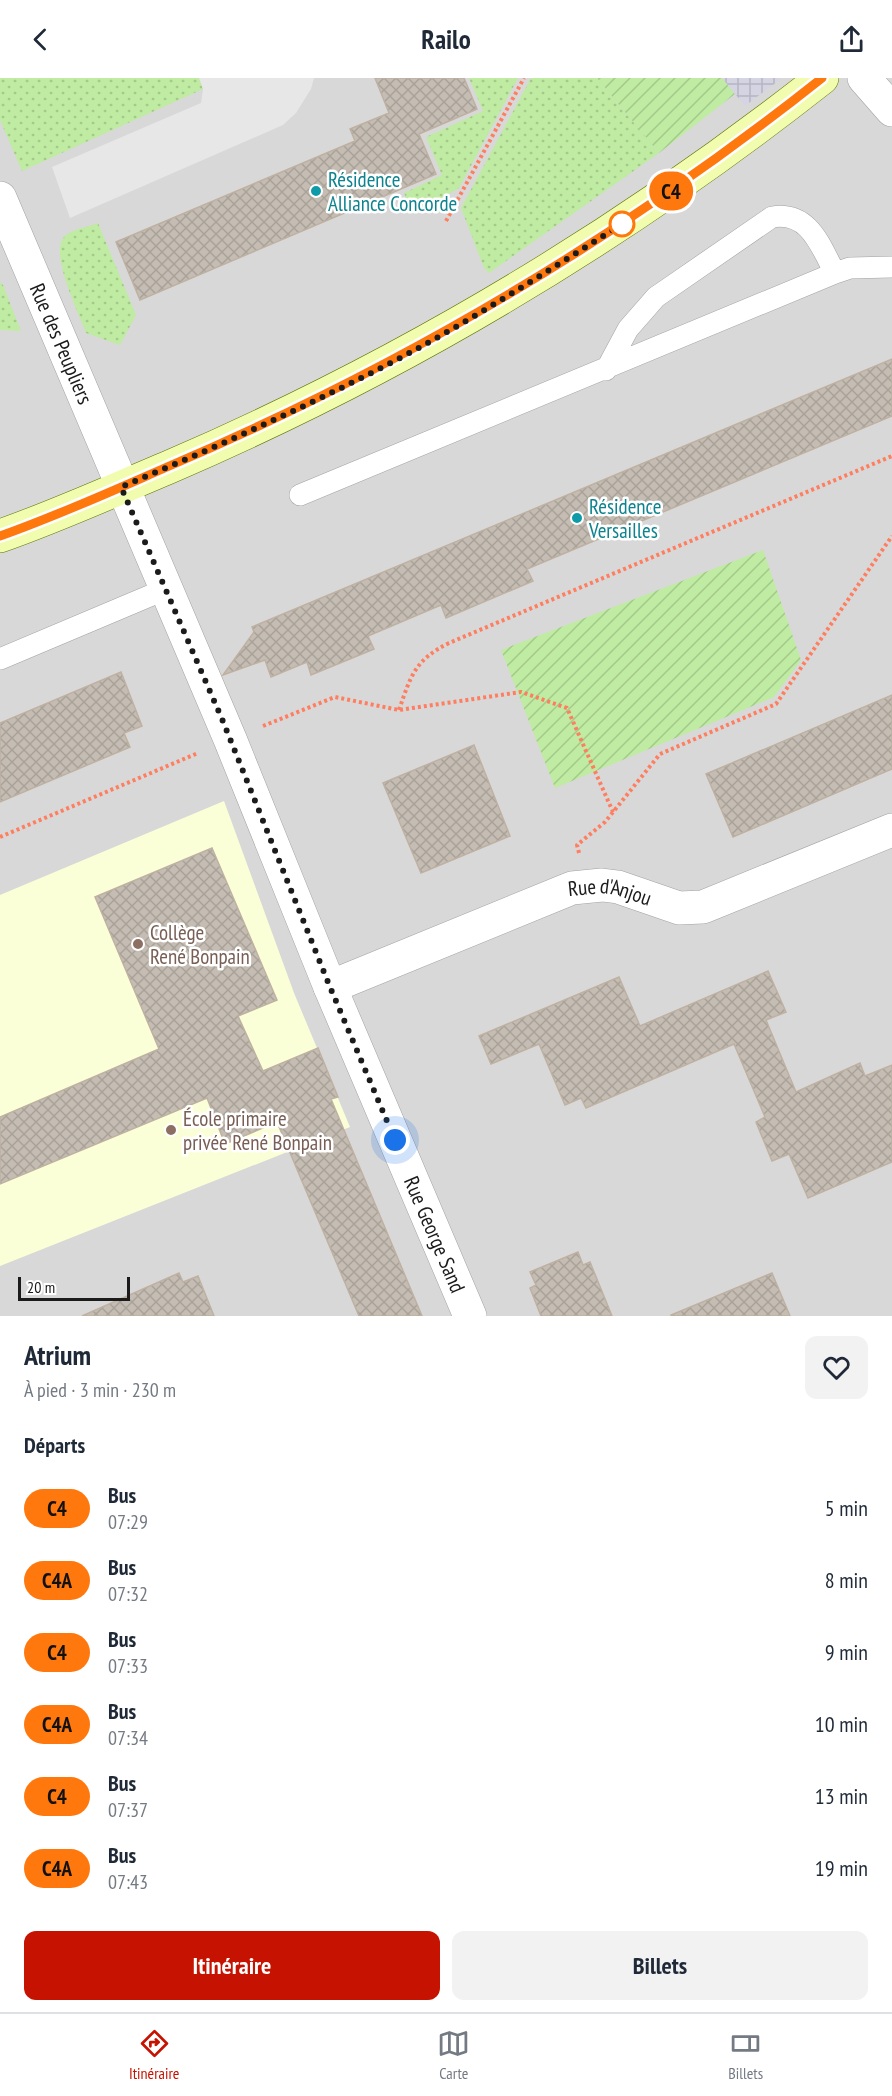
<!DOCTYPE html>
<html lang="fr">
<meta charset="utf-8">
<style>
:root{--surface:#fff;--page:#f2f2f3;--text:#1f2937;--muted:#747a83;--line:#e0e1e3;--accent:#c61200}
body{margin:0;font-family:"PT Sans Narrow",sans-serif;background:var(--page);color:var(--text);height:100vh;display:flex;flex-direction:column;font-size:22px;white-space:nowrap}
*{box-sizing:border-box;margin:0}
p{font-size:20px;color:var(--muted)}
.icon{flex:none;width:33px;height:33px;fill:none;stroke:currentColor;stroke-width:2;stroke-linecap:round;stroke-linejoin:round}
.map{position:relative;height:1238px;overflow:hidden}
.details{display:flex;flex-direction:column;background:var(--surface);flex:1}
.details>*{flex:none}
.badge{padding:0 12px;border-radius:20px;font-size:21px;line-height:39px}
.scale{position:absolute;left:18px;bottom:15px;width:112px;box-sizing:border-box;padding-left:6px;border:3px solid #1b1b1b;border-top:0;font-size:16px;line-height:21px;white-space:nowrap;color:#1b1b1b;-webkit-text-stroke:4px #fff;paint-order:stroke}
.you{position:absolute;width:30px;height:30px;margin:-15px;border:4px solid #fff;border-radius:50%;background:#1a73e8;box-shadow:0 0 0 9px #1a73e833}
.map>.badge{position:absolute;translate:-50% -50%;box-shadow:0 0 0 3px #fff}
h2{padding:0 24px;font-size:22px;line-height:54px}
.round{display:grid;place-items:center;flex:none;width:63px;height:63px;border-radius:12px;background:var(--page)}
.head{display:flex;align-items:center;justify-content:space-between;height:102px;padding:0 24px}
h1{font-size:28px;font-weight:600;line-height:45px}
.button{display:flex;gap:12px;margin-top:auto;padding:12px 24px}
.button a{flex:1;height:69px;border-radius:12px;background:var(--accent);color:#fff;font-size:24px;font-weight:600;line-height:69px;text-align:center}
.button a+a{background:var(--page);color:var(--text)}
ul{padding:0;list-style:none}
li{display:flex;align-items:center;gap:18px;height:72px;padding:0 24px}
li div{flex:1}
li b{display:block;font-size:22px}
li em{font-style:normal}
li .badge{min-width:66px;font-weight:700;text-align:center}
header{display:flex;justify-content:space-between;align-items:center;height:78px;padding:0 24px;background:var(--surface);font-size:27px;font-weight:600}
.menu{display:flex;justify-content:space-around;align-items:center;height:84px;border-top:2px solid var(--line);background:var(--surface);font-size:16px;color:var(--muted)}
.menu a{display:grid;justify-items:center;gap:3px}
.menu .active{color:var(--accent)}
.map>svg:first-child{display:block}
.residential{fill:#d9d8d8}
.education{fill:#fbffd7}
.grass{fill:url(#grass-dots)}
.garden{fill:url(#garden-furrows)}
.parking{fill:#e7e7e7}
.plaza{fill:url(#plaza-grid)}
.building{fill:url(#building-cross-hatch);stroke:#bfb1a2;stroke-width:1.5}
.lines{fill:none;stroke-linecap:round;stroke-linejoin:round}
.lane-casing{stroke:#a2a2a2;stroke-width:22}
.street-casing{stroke:#a2a2a2;stroke-width:34}
.secondary-casing{stroke:#5d7400;stroke-width:34}
.path{stroke:#ff7e5f;stroke-width:4;stroke-dasharray:3 3;stroke-linecap:butt}
.lane{stroke:#fff;stroke-width:21}
.street{stroke:#fff;stroke-width:33}
.secondary{stroke:#f1fcaf;stroke-width:33}
.line-casing{stroke:#fff;stroke-width:14}
.line{stroke:#ff780e;stroke-width:9}
.walk{stroke:#1b1b1b;stroke-width:6;stroke-dasharray:0 10.8}
.culture-dot{fill:#0f9aa8;stroke:#fff;stroke-width:2}
.stop-dot{fill:#fff;stroke:#ff780e;stroke-width:3}
.education-dot{fill:#8d6e63;stroke:#fff;stroke-width:2}
.labels{text-anchor:middle;dominant-baseline:central;stroke-width:5;stroke-linejoin:round;paint-order:stroke}
.culture-label{font-size:21px;fill:#0d838f;stroke:#fff;text-anchor:start}
.street-label{font-size:21px;fill:#1b1b1b;stroke:#fff}
.education-label{font-size:21px;fill:#785e54;stroke:#fff;text-anchor:start}
</style>
<header><svg class="icon" aria-label="back" viewBox="0 0 24 24"><path d="M15 5l-7 7 7 7"/></svg>Railo<svg class="icon" aria-label="share" viewBox="0 0 24 24"><path d="M12 15V3M7 8l5-5 5 5M5 13v7h14v-7"/></svg></header>
<div class="map">
<svg width="892" height="1238" viewBox="0 0 892 1238">
<defs>
<pattern id="grass-dots" width="8" height="8" patternUnits="userSpaceOnUse" patternTransform="scale(1.5)"><rect width="8" height="8" fill="#bfeba2"/><path d="M2 2h.1M6 6h.1" fill="none" stroke="#a4c98b" stroke-width="1.8" stroke-linecap="round"/></pattern>
<pattern id="garden-furrows" width="10" height="10" patternUnits="userSpaceOnUse" patternTransform="scale(1.5)"><rect width="10" height="10" fill="#bfeba2"/><path d="M-1 1l2-2M0 10L10 0M9 11l2-2" fill="none" stroke="#a4c98b"/></pattern>
<pattern id="plaza-grid" width="8" height="8" patternUnits="userSpaceOnUse" patternTransform="scale(1.5)"><rect width="8" height="8" fill="#d5d4e3"/><path d="M0 4h8M4 0v8" fill="none" stroke="#b6b5c2"/></pattern>
<pattern id="building-cross-hatch" width="8" height="8" patternUnits="userSpaceOnUse" patternTransform="scale(1.5)"><rect width="8" height="8" fill="#c5bdb3"/><path d="M0 0l8 8M0 8l8-8" fill="none" stroke="#a9a299"/></pattern>
</defs>
<rect width="100%" height="100%" fill="#edeae0"/>
<!-- residential -->
<path class="residential" d="M0,0H892V1238H0Z"/>
<!-- education -->
<path class="education" d="M224,723L294,915L350,1049L0,1188V817Z"/>
<!-- grass -->
<path class="grass" d="M0,0H199L203,11L22,93L0,42Z
M469,0H518L459,110L413,136L404,115L442,97L426,59L483,33Z
M531,0H597L659,75L489,195L484,190L461,130Z
M98,145L136,237L120,267L86,255C79,235 49,176 64,159C71,151 89,149 98,145Z
M0,204L3,207L21,253L0,252Z"/>
<!-- garden -->
<path class="garden" d="M597,0H722L735,16L659,75Z
M763,472L801,582L774,619L555,710L501,572Z"/>
<!-- parking -->
<path class="parking" d="M199,0H314L311,11L296,35L283,47L70,140L52,89L201,25L203,11Z"/>
<!-- plaza -->
<path class="plaza" d="M722,0H782L745,28Z"/>
<!-- building -->
<path class="building" d="M375,0H464L477,31L419,56L436,96L140,222L116,164L355,63L350,51L389,35Z
M892,281V338L527,491L533,503L446,540L441,527L368,558L374,571L311,597L307,584L271,599L265,582L223,597L254,554L252,549Z
M121,594L142,648L124,655L130,669L0,724V645Z
M892,617V691L733,759L706,696Z
M474,667L510,758L421,795L383,705Z
M212,770L277,922L238,938L263,993L318,970L338,1019L331,1021L422,1238H359L277,1044L225,1066L207,1020L0,1106V1039L159,971L95,819Z
M768,893L786,934L766,942L796,1014L860,985L865,998L892,987V1084L808,1120L789,1076L772,1083L756,1044L765,1039L734,966L586,1030L581,1020L565,1027L539,966L491,986L479,958L619,899L640,948Z
M578,1174L583,1187L590,1184L612,1238H541L530,1210L536,1207L530,1194Z
M179,1195L183,1204L198,1198L214,1238H82Z
M772,1195L790,1238H671V1237Z"/>
<g class="lines">
<defs>
<path id="lane" d="M606,292L628,251L656,219L772,139C809,133 820,167 835,195
M300,417L835,195L850,190L892,189
M0,581L166,511"/>
<g id="street">
<path d="M864,0L892,32"/>
<path id="s1" d="M0,120L230,661L330,909L470,1238"/>
<path id="s2" d="M330,909L572,810L602,807L618,809L679,830L703,829L892,752"/>
</g>
<path id="secondary" d="M0,458C57,438 112,413 167,390C404,288 619,160 822,0"/>
</defs>
<!-- lane casing -->
<use href="#lane" class="lane-casing"/>
<!-- street casing -->
<use href="#street" class="street-casing"/>
<!-- secondary casing -->
<use href="#secondary" class="secondary-casing"/>
<!-- path -->
<path class="path" d="M446,143L524,0
M399,632C411,597 415,582 449,565L892,378
M263,648L335,619L399,632L521,614L567,630L613,734
M0,759L198,675
M579,775L577,767L605,744L660,676L776,626L892,458"/>
<!-- lane -->
<use href="#lane" class="lane"/>
<!-- street -->
<use href="#street" class="street"/>
<!-- secondary -->
<use href="#secondary" class="secondary"/>
</g>
<g class="lines">
<defs>
<path id="line" d="M0,458C57,438 112,413 167,389C404,288 620,161 822,0"/>
</defs>
<!-- line casing -->
<use href="#line" class="line-casing"/>
<!-- line -->
<use href="#line" class="line"/>
<!-- walk -->
<path class="walk" d="M395,1062L330,909L222,641L121,409C209,372 297,333 383,289C466,246 543,196 622,146"/>
</g>
<!-- markers -->
<g class="culture-dot">
<circle cx="316" cy="113" r="6"/>
<circle cx="577" cy="440" r="6"/>
</g>
<circle class="stop-dot" cx="622" cy="146" r="12"/>
<g class="education-dot">
<circle cx="138" cy="866" r="6"/>
<circle cx="171" cy="1052" r="6"/>
</g>
<g class="labels">
<!-- culture labels -->
<g class="culture-label">
<text x="328" y="101">Résidence<tspan x="328" dy="24">Alliance Concorde</tspan></text>
<text x="589" y="428">Résidence<tspan x="589" dy="24">Versailles</tspan></text>
</g>
<!-- street labels -->
<g class="street-label">
<text stroke="none"><textPath href="#s1" startOffset="158">Rue des Peupliers</textPath></text>
<text stroke="none"><textPath href="#s2" startOffset="300">Rue d'Anjou</textPath></text>
<text stroke="none"><textPath href="#s1" startOffset="1124">Rue George Sand</textPath></text>
</g>
<!-- education labels -->
<g class="education-label">
<text x="150" y="854">Collège<tspan x="150" dy="24">René Bonpain</tspan></text>
<text x="183" y="1040">École primaire<tspan x="183" dy="24">privée René Bonpain</tspan></text>
</g>
</g>
</svg>
<div class="scale">20 m</div>
<div class="you" style="left:395px;top:1062px"></div>
<b class="badge" style="left:671px;top:113px;background:#ff780e;color:#111">C4</b>
</div>
<section class="details">
<div class="head"><div><h1>Atrium</h1><p>À pied · 3 min · 230 m</p></div><a class="round"><svg class="icon" aria-label="heart" viewBox="0 0 24 24"><path d="M12 20l-8-8c-3-5 5-10 8-4 3-6 11-1 8 4z"/></svg></a></div>
<h2>Départs</h2>
<ul>
<li><span class="badge" style="background:#ff780e;color:#111">C4</span><div><b>Bus</b><p>07:29</p></div><em>5 min</em></li>
<li><span class="badge" style="background:#ff780e;color:#111">C4A</span><div><b>Bus</b><p>07:32</p></div><em>8 min</em></li>
<li><span class="badge" style="background:#ff780e;color:#111">C4</span><div><b>Bus</b><p>07:33</p></div><em>9 min</em></li>
<li><span class="badge" style="background:#ff780e;color:#111">C4A</span><div><b>Bus</b><p>07:34</p></div><em>10 min</em></li>
<li><span class="badge" style="background:#ff780e;color:#111">C4</span><div><b>Bus</b><p>07:37</p></div><em>13 min</em></li>
<li><span class="badge" style="background:#ff780e;color:#111">C4A</span><div><b>Bus</b><p>07:43</p></div><em>19 min</em></li>
</ul>
<div class="button"><a>Itinéraire</a><a>Billets</a></div>
</section>
<nav class="menu">
<a class="active"><svg class="icon" aria-label="directions" viewBox="0 0 24 24"><path d="M12 3l9 9-9 9-9-9zM9 14v-3h6M13 9l2 2-2 2"/></svg>Itinéraire</a>
<a><svg class="icon" aria-label="map" viewBox="0 0 24 24"><path d="M3 6l6-2 6 2 6-2v14l-6 2-6-2-6 2zM9 4v14M15 6v14"/></svg>Carte</a>
<a><svg class="icon" aria-label="tickets" viewBox="0 0 24 24"><path d="M3 7h18v10H3zM15 7v10"/></svg>Billets</a>
</nav>
